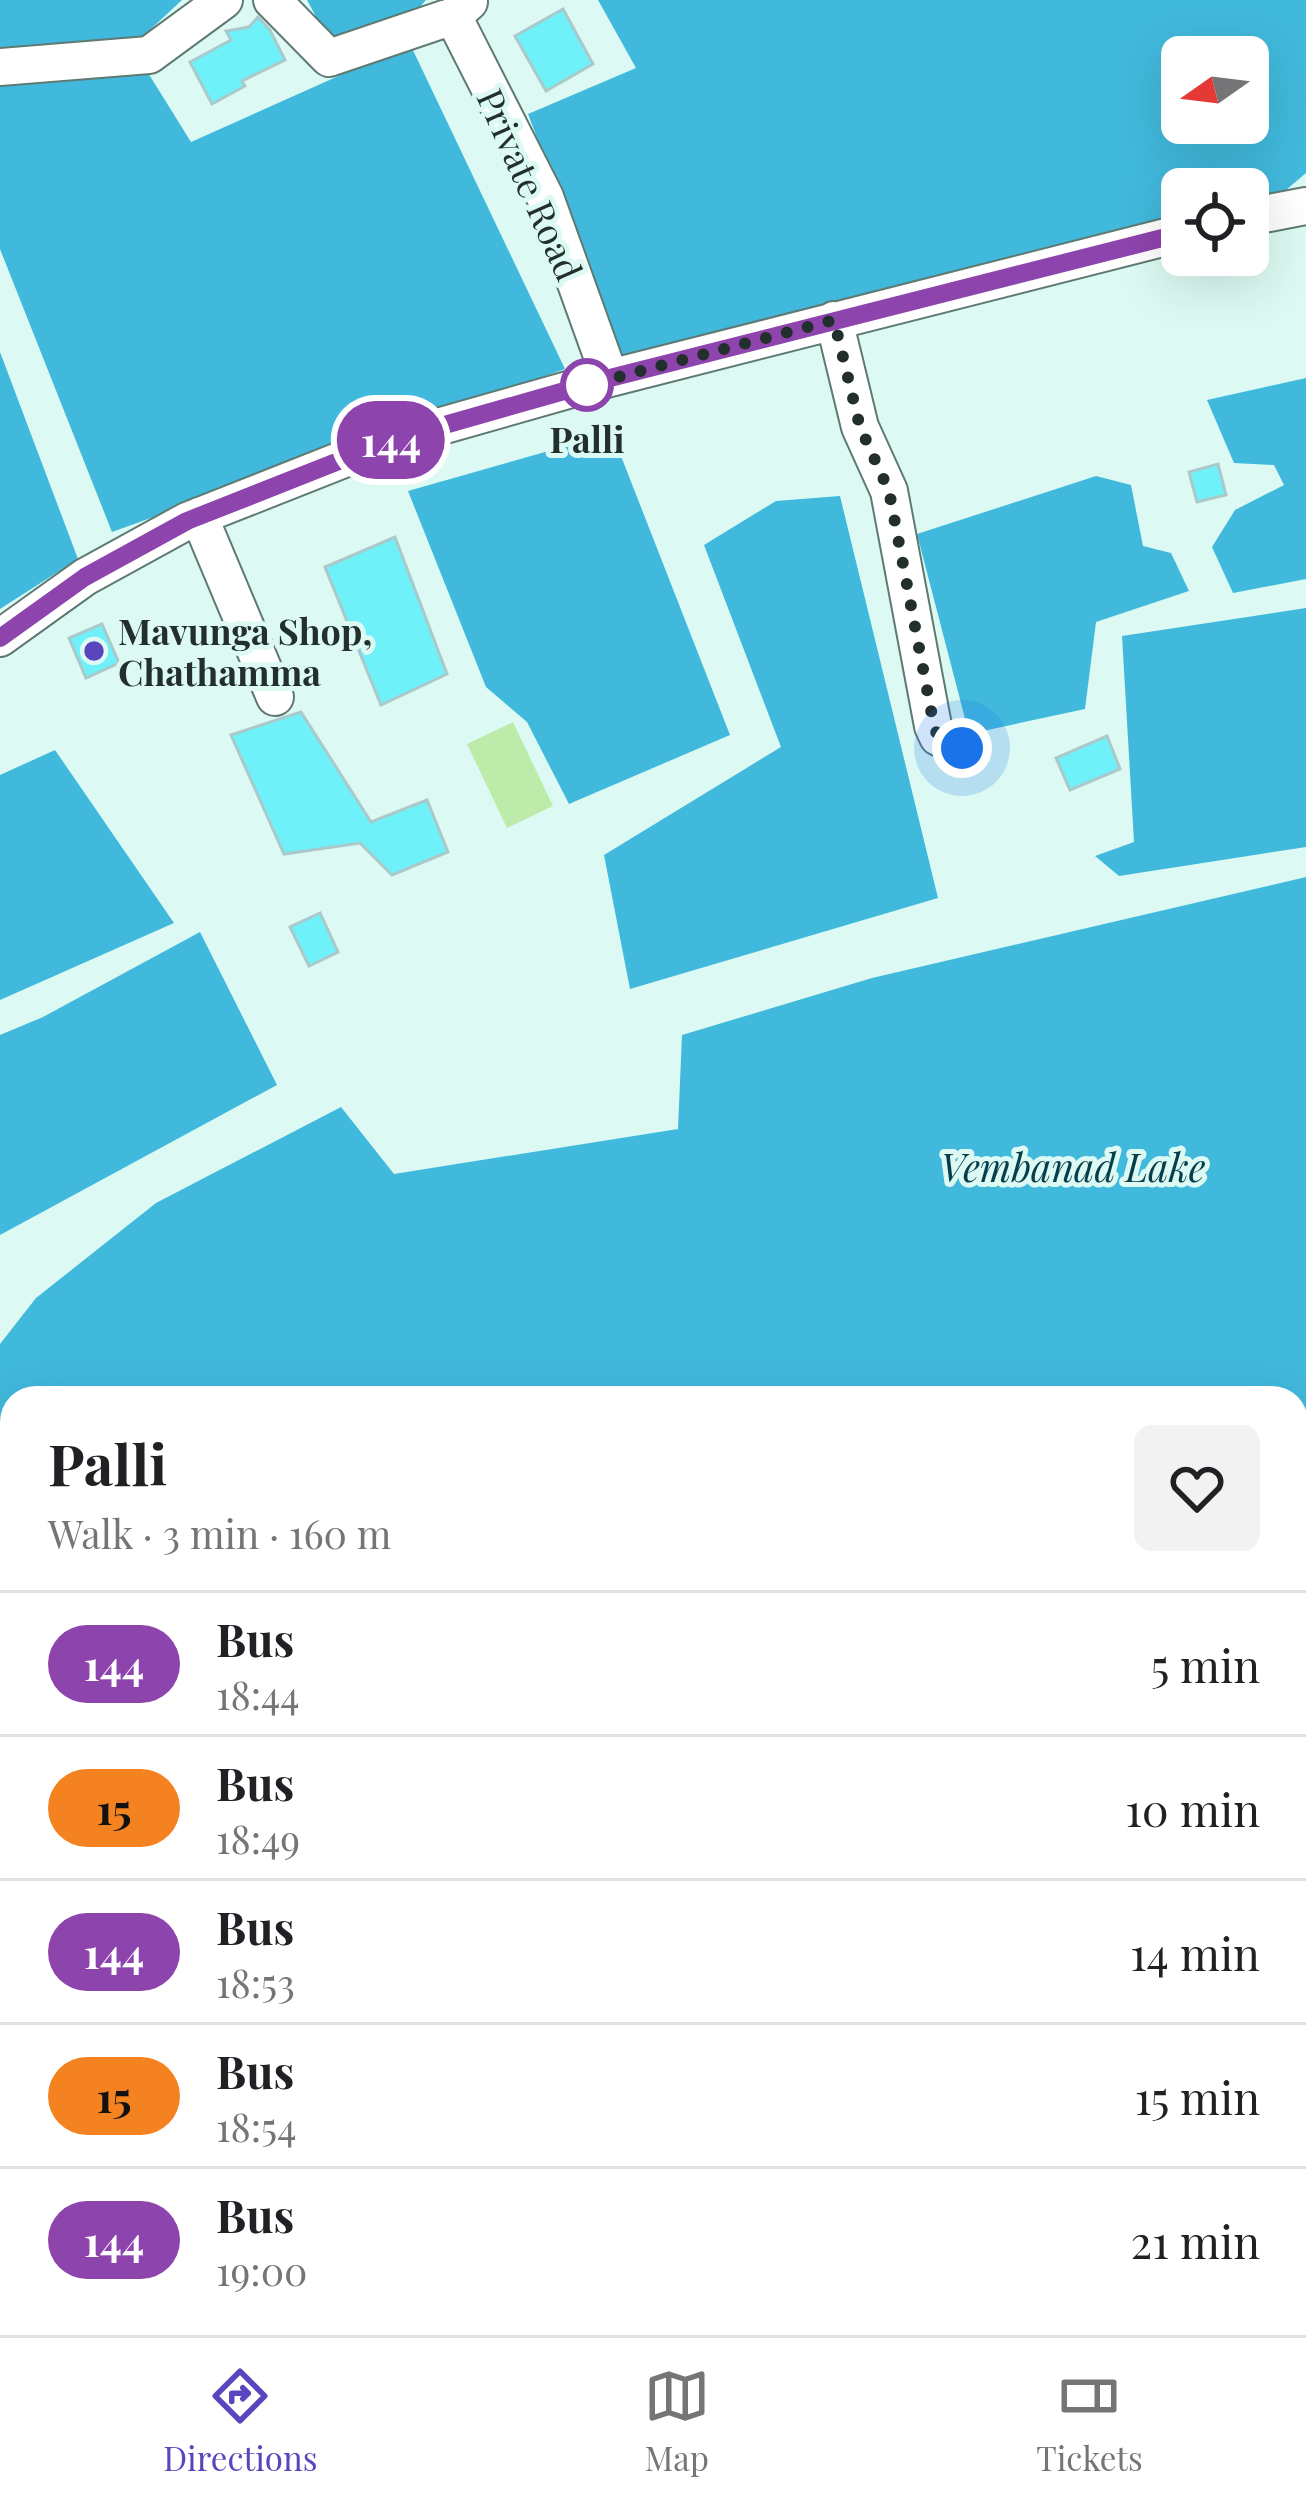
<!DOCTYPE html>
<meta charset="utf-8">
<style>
:root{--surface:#fff;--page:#f2f2f2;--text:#202124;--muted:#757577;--line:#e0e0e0;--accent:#5945bd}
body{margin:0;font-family:"Playfair Display",serif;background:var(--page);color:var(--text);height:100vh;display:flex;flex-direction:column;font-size:45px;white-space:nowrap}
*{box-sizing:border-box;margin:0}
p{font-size:39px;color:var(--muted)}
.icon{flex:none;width:66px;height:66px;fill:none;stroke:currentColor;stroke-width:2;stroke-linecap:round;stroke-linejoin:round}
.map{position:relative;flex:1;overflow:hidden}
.sheet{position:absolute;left:0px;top:1386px;width:1308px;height:951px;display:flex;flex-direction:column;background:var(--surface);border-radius:36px 36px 0 0;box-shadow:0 12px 48px #0002}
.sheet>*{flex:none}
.badge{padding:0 24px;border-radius:39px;font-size:42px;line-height:78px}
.needle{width:78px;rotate:256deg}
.buttons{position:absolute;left:1161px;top:36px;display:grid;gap:24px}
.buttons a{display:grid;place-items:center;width:108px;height:108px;border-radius:18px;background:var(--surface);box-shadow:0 12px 48px #0002;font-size:60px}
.you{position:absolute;width:60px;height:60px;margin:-30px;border:9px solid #fff;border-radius:50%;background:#1a73e8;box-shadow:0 0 0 18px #1a73e833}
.map>.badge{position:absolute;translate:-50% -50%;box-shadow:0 0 0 6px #fff}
.round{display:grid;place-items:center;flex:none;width:126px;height:126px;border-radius:18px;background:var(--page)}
.overview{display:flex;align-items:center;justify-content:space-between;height:204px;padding:0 48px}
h1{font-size:57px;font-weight:700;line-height:90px}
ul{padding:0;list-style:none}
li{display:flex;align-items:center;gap:36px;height:144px;padding:0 48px;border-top:3px solid var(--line)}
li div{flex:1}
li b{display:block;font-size:45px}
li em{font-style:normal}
li .badge{min-width:132px;font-weight:700;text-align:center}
.dock{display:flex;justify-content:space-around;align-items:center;height:168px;border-top:3px solid var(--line);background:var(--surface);font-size:33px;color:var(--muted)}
.dock a{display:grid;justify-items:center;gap:6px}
.dock .current{color:var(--accent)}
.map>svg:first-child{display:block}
.green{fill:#bdeba9}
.water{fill:#41b9dc;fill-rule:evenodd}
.building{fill:#6ef1f8;stroke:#aac9ca;stroke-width:3}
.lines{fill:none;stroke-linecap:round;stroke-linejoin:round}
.minor-casing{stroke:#5e7a73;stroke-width:40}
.minor{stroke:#fff;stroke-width:36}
.line-casing{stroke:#fff;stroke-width:27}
.line{stroke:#8e44ad;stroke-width:18}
.walk{stroke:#232f2c;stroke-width:12;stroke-dasharray:0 21.6}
.stop-dot{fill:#fff;stroke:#8e44ad;stroke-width:6}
.poi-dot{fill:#5945bd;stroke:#dcfaf3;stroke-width:4.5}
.labels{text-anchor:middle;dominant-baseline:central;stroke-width:10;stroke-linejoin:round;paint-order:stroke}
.street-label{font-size:36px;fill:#232f2c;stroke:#dcfaf3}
.stop-label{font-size:36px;font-weight:bold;fill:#232f2c;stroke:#dcfaf3}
.poi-label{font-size:36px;font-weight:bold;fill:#232f2c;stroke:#dcfaf3;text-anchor:start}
.water-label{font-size:39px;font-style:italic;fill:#073e4c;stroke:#dcfaf3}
</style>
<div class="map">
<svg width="1306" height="2335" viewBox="0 0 1306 2335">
<rect width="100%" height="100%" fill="#dcfaf3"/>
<!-- green -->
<path class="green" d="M513,722L553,806L507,828L467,744Z"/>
<!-- water -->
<path class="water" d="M0,0H182L137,42L0,49Z
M307,0H426L404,25L332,46Z
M598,0H1306V173L1286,190L1248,200V189H1182V217L621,359L528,114L636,68ZM1182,57H1248V123H1182Z
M410,44L565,369L112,532L0,249V84L145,68L191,142Z
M0,352L78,559L0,609Z
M1306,378V579L1233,593L1212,547L1235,510L1284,485L1274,465L1234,463L1207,400Z
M612,433L730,735L569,804L527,722L486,687L408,491Z
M1096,476L1131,485L1143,546L1171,553L1189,591L1096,622L1085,709L969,734L917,534Z
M840,496L938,898L630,989L604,855L781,747L704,545L776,501Z
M1306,608V847L1119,876L1095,856L1134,842L1122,636Z
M55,750L174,923L0,1000V775Z
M1306,877V2335H0V1344L36,1298L156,1203L341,1107L394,1174L678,1129L682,1035L872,978ZM12,1398H1296V2325H12Z
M200,932L277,1085L0,1235V1035L43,1017Z"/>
<!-- building -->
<path class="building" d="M563,9L593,64L546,91L515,36Z
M258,17L270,30L285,60L242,81L245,86L212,104L190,62L231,40L226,31L249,27Z
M1218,464L1226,495L1197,502L1189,472Z
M395,537L447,674L381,705L325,567Z
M102,624L119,663L86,678L69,638Z
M301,712L371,822L427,800L448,852L392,875L360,843L284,854L231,735Z
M1107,736L1120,769L1070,790L1056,758Z
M320,913L338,952L309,966L290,927Z"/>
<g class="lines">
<defs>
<path id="minor" d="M272,0L329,58L453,16L469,2
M453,16L545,197L610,378
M0,67L149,55L224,0
M1248,217L1306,206
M834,320L860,427L889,491L933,726L938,737L962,748
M199,516L275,697
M0,638L85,577L187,521L392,440L610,378L1182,233"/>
</defs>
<!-- minor casing -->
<use href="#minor" class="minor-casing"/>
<!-- minor -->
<use href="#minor" class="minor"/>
</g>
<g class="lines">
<defs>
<path id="line" d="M0,638L85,577L187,521L392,440L610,378L1182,233"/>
</defs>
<!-- line casing -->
<use href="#line" class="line-casing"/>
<!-- line -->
<use href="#line" class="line"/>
<!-- walk -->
<path class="walk" d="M587,385L572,389L834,320L860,427L889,491L934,726L938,737L962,748"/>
</g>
<!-- markers -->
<circle class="stop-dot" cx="587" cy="385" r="24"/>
<circle class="poi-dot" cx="94" cy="651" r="12"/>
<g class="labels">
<!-- street labels -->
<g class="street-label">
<text transform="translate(531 184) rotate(66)">Private Road</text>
</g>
<!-- stop labels -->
<g class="stop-label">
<text x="587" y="438">Palli</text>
</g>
<!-- poi labels -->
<g class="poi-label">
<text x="118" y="630">Mavunga Shop,<tspan x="118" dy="41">Chathamma</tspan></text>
</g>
<!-- water labels -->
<g class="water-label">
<text x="1073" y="1166">Vembanad Lake</text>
</g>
</g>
</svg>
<div class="buttons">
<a><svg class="needle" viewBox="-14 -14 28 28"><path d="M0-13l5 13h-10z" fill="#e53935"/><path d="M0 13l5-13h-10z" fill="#757577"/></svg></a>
<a><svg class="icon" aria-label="locate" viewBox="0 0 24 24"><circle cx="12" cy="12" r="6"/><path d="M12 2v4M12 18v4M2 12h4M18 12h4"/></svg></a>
</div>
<div class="you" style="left:962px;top:748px"></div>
<b class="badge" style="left:391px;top:440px;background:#8e44ad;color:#fff">144</b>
<section class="sheet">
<div class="overview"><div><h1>Palli</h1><p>Walk · 3 min · 160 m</p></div><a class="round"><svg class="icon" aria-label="heart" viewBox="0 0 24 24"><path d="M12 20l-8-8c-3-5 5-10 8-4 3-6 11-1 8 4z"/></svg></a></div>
<ul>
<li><span class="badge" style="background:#8e44ad;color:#fff">144</span><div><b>Bus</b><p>18:44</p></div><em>5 min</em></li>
<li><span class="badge" style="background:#f58220;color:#111">15</span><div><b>Bus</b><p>18:49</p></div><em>10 min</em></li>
<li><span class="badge" style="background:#8e44ad;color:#fff">144</span><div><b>Bus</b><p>18:53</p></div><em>14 min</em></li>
<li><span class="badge" style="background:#f58220;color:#111">15</span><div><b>Bus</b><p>18:54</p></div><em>15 min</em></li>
<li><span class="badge" style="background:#8e44ad;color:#fff">144</span><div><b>Bus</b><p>19:00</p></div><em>21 min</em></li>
</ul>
</section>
</div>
<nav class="dock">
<a class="current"><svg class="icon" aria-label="directions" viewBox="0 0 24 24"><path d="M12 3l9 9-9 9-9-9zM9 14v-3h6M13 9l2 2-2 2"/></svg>Directions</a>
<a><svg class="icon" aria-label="map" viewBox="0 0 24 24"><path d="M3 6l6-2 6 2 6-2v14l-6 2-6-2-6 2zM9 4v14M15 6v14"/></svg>Map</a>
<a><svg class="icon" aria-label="tickets" viewBox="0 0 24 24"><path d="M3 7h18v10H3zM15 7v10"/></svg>Tickets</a>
</nav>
